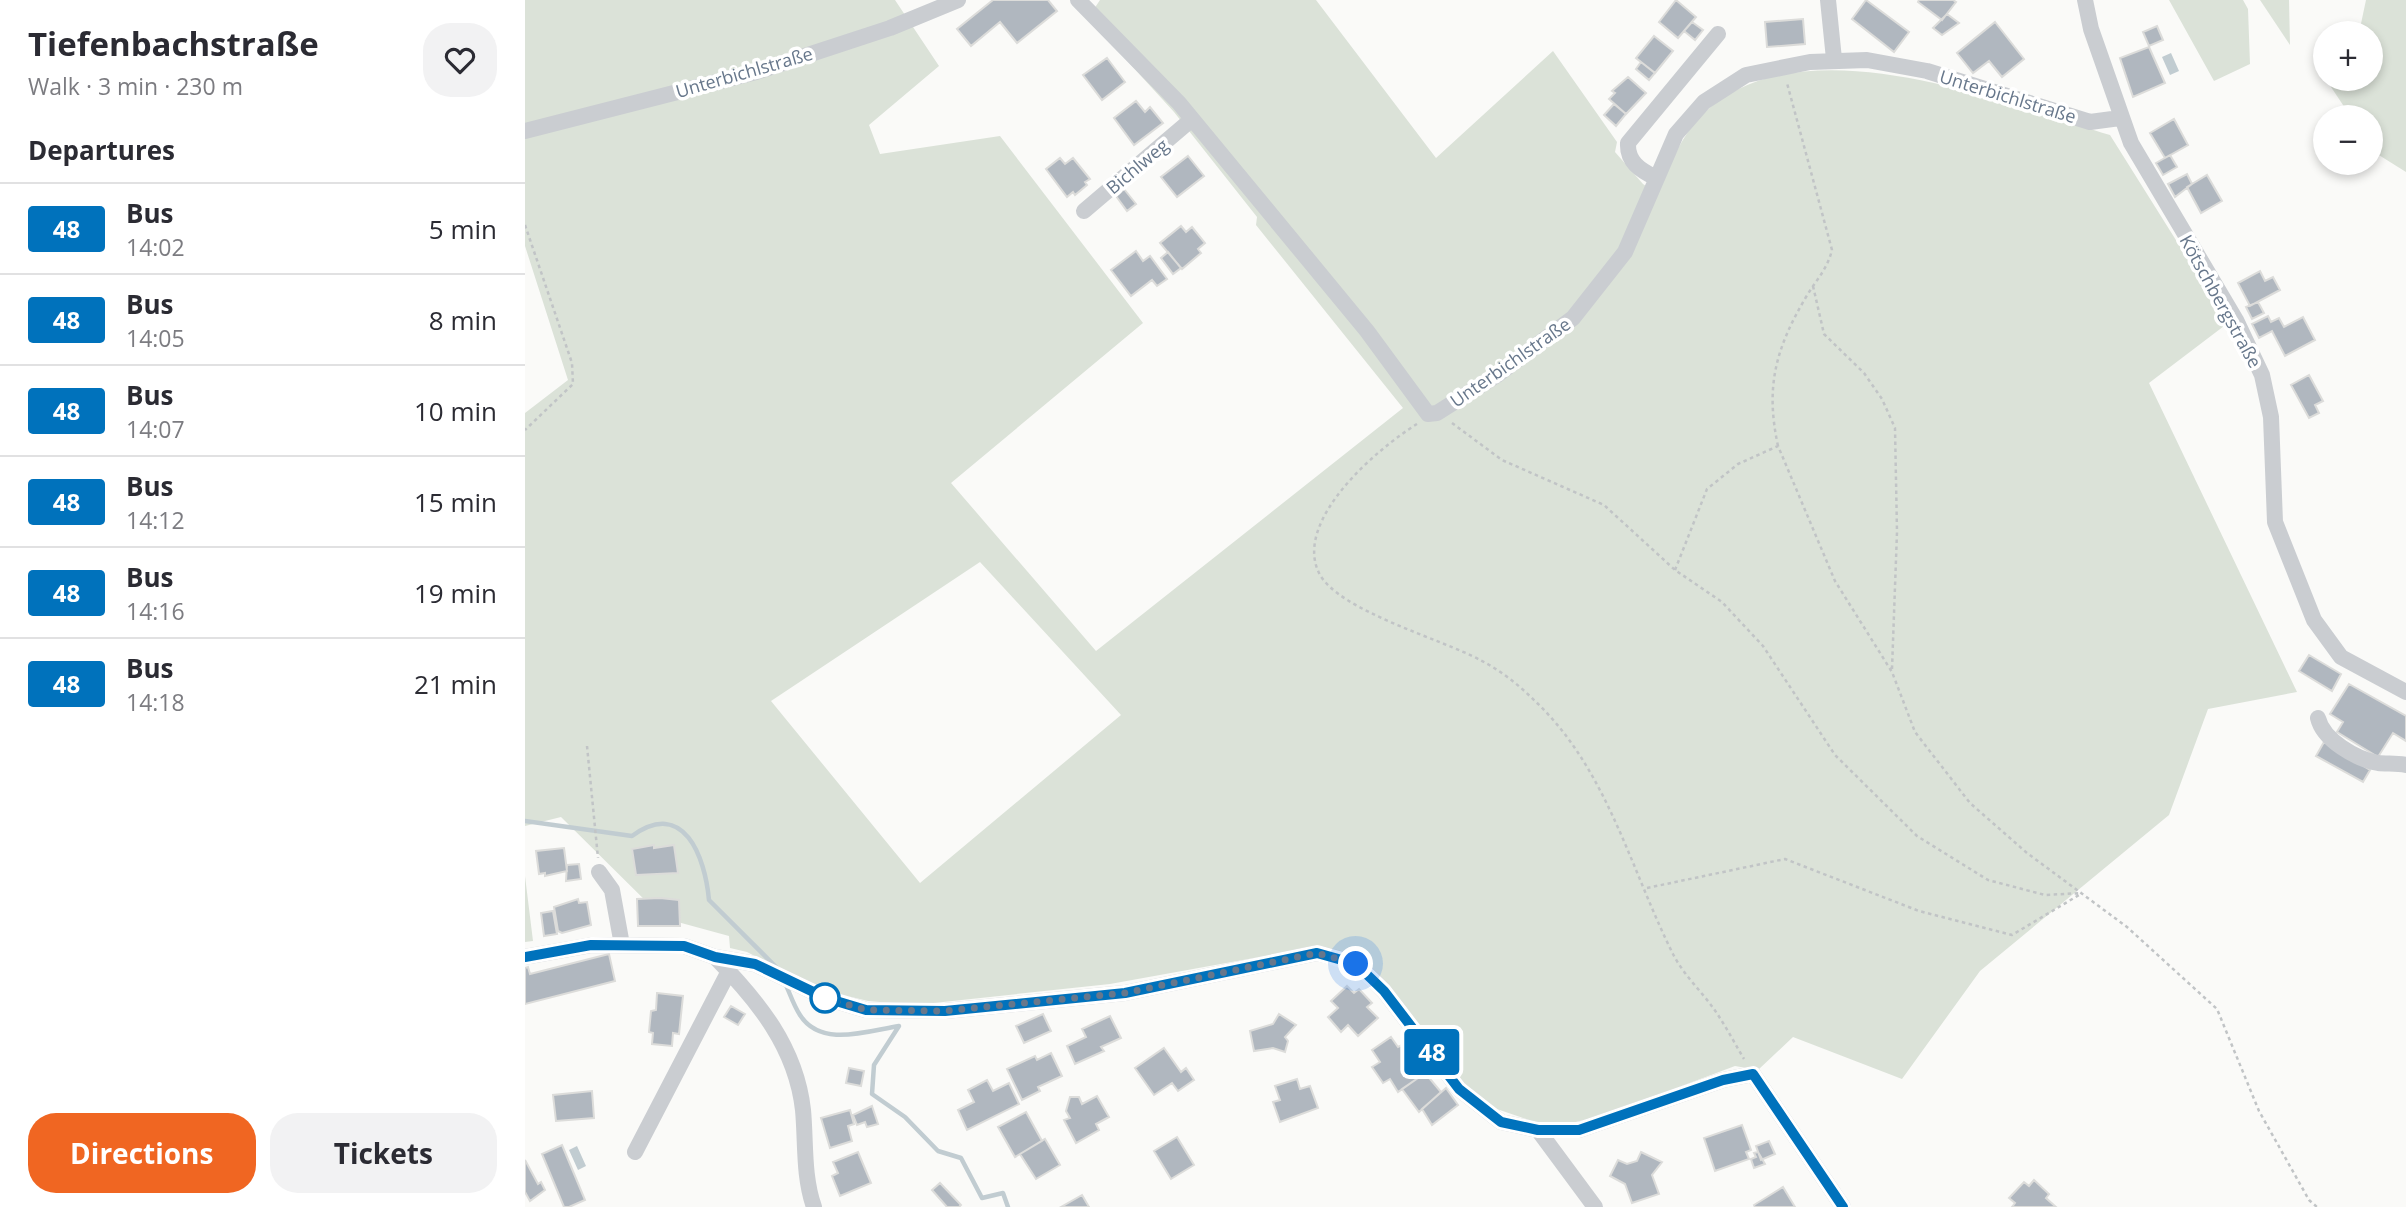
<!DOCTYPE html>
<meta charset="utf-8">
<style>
:root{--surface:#fff;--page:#f2f2f3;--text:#2b2b33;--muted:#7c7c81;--line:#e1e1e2;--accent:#f06622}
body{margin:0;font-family:"Open Sans",sans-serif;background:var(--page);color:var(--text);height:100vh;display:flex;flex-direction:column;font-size:26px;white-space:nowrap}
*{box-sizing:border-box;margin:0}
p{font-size:23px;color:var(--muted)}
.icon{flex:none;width:38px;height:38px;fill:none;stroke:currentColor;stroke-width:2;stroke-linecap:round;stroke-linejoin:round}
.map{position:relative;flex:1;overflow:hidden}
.side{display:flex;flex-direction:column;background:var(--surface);width:525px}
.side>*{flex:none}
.badge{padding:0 14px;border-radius:5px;font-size:24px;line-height:46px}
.tools{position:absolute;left:1788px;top:21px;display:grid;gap:14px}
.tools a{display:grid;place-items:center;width:70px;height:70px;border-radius:50%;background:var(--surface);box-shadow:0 4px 10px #0003;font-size:35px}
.you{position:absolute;width:35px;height:35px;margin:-18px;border:5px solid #fff;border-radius:50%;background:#1a73e8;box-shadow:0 0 0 10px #1a73e833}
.map>.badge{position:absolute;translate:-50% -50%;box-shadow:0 0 0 4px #fff}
h2{padding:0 28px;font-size:26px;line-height:63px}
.round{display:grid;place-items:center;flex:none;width:74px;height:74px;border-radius:28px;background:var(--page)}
.headline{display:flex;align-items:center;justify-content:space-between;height:119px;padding:0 28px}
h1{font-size:33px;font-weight:700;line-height:52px}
.cta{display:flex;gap:14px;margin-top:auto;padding:14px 28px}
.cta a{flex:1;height:80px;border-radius:28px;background:var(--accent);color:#fff;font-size:28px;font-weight:700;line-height:80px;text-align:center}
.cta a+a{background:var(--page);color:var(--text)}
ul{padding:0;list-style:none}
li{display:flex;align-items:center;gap:21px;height:91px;padding:0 28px;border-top:2px solid var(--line)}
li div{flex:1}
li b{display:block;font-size:26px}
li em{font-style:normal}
li .badge{min-width:77px;font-weight:700;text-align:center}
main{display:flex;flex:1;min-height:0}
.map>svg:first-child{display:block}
.green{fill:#dbe2d8;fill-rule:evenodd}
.water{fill:#c1ccd1}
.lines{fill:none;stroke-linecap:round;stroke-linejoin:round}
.stream{stroke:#c1ccd1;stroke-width:4.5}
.building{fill:#b0b7bf;stroke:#dcdcda;stroke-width:2}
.path{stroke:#c1c4c6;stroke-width:2.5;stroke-dasharray:3.5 3.5;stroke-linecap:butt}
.minor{stroke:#cacdd1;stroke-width:16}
.line-casing{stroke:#fff;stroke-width:16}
.line{stroke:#0072bc;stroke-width:10}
.walk{stroke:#67778b;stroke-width:7;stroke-dasharray:0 12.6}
.stop-dot{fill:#fff;stroke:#0072bc;stroke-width:3.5}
.labels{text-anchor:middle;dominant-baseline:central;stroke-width:7;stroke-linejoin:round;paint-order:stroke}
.street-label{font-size:18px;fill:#67778b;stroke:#fff}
</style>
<main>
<section class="side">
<div class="headline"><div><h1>Tiefenbachstraße</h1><p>Walk · 3 min · 230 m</p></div><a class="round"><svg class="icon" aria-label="heart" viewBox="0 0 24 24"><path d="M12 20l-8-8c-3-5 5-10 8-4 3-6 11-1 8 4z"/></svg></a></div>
<h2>Departures</h2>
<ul>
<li><span class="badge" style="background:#0072bc;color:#fff">48</span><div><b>Bus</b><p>14:02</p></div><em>5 min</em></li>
<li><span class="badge" style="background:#0072bc;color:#fff">48</span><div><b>Bus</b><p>14:05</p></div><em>8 min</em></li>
<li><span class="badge" style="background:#0072bc;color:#fff">48</span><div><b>Bus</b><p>14:07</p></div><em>10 min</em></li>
<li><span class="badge" style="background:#0072bc;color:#fff">48</span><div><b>Bus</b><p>14:12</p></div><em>15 min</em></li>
<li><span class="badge" style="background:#0072bc;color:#fff">48</span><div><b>Bus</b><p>14:16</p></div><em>19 min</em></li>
<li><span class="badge" style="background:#0072bc;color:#fff">48</span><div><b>Bus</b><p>14:18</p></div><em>21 min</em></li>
</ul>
<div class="cta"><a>Directions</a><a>Tickets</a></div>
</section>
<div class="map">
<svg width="1881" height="1207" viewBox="0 0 1881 1207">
<rect width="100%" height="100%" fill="#fafaf8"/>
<!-- green -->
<path class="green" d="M0,0H370L414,66L344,125L355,154L475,136L618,323L426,483L571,651L878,408L731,225L732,217L649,112L563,18L575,0H791L911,158L1028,51L1092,142L1090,152L1118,184L1133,194C1145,166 1155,137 1177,115C1275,19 1475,102 1585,135L1703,323L1624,383L1772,692L1683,709L1644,815L1455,971L1377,1079L1268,1037L1233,1070L1210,1066L1082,1114L1047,1123L1016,1124L966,1107L941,1086L864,985L847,968L773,950L585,984L390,1005L343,1001L293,989L222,952L205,948L204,936L138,918L36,817L0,826V413L43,380L0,246ZM455,562L596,715L395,883L246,701Z
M1644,0H1718L1723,9L1725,64L1689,81Z
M1735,0H1764L1765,45Z
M1841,0H1881V172L1849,152L1846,148V117H1826L1806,87L1811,79H1846V33H1834Z
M0,876L8,941L0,942Z"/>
<!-- water -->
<path class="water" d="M1646,53L1654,71L1645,75L1637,57Z
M52,1146L61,1166L53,1170L44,1150Z"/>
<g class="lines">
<!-- stream -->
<path class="stream" d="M0,821L107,836C159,798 180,857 184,900L254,970
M261,985C265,994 269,1006 275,1015C296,1048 342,1031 374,1026L349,1065L347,1094L380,1117L413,1151L436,1158L457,1198L478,1193L483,1207"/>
</g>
<!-- building -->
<path class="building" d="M468,0H523L532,11L492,43L475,22L446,46L432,29Z
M1151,0L1171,17L1153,38L1134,22Z
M1341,0L1384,32L1369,52L1327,19Z
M1394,0H1428L1431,2L1417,20L1393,2Z
M1422,14L1434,23L1417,35L1408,28Z
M1278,19L1280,44L1242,47L1240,22Z
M1167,22L1178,30L1170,40L1159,31Z
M1470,22L1499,59L1477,77L1464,61L1448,73L1432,53Z
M1632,26L1638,40L1624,46L1618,32Z
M1129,36L1148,51L1130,73L1111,58Z
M1624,47L1640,83L1608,97L1595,58Z
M582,58L600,82L577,100L558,75Z
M1116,62L1130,73L1124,80L1111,69Z
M1103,77L1121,93L1101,114L1084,99L1090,93L1087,91Z
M611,101L620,112L625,107L638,123L609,145L589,118Z
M1089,104L1101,114L1091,126L1079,115Z
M1649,119L1663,145L1640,158L1625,133Z
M1645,155L1652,167L1638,175L1631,163Z
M663,156L679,176L652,197L636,177Z
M535,158L540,164L548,158L565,179L560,182L562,185L550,195L548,192L542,197L521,169Z
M1662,174L1667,184L1650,197L1643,184Z
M1682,175L1697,201L1676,213L1662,187Z
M599,189L611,204L602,211L591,196Z
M656,226L661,232L667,227L680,243L673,249L676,253L657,269L635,243Z
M611,251L618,261L625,256L642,279L632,286L627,280L606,296L586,270Z
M643,252L656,268L648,274L636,258Z
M1735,271L1740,281L1748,277L1755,290L1725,306L1713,283Z
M1733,302L1739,313L1727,319L1721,307Z
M1743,316L1746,322L1754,318L1759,327L1778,317L1790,340L1760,356L1747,331L1734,338L1727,324Z
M1784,375L1798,401L1790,405L1794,413L1784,418L1766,385Z
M1784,655L1816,674L1807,691L1774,671Z
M1824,684L1881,716V741L1868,733L1853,757L1812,732L1818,722L1805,714Z
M1799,742L1845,770L1838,782L1791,756Z
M129,845V848L149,845L153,873L111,875L107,849Z
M39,848L42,871L20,876V873L14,874L11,851Z
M54,864L56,879L41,881L42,865Z
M135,898L154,900L155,926H113L112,899Z
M53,899L54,903L62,902L66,925L37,933L33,931L29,907Z
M28,911L32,934L19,936L16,913Z
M84,954L90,981L0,1004V968L3,967L5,974Z
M822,986L829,993L834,989L847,1003L842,1007L853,1018L833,1036L823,1025L816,1032L803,1017L813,1008L806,1001Z
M132,993L158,996L154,1034L148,1033L147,1046L127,1044L128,1033L124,1032L126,1011L131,1010Z
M206,1006L220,1014L213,1025L199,1017Z
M518,1014L526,1031L499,1043L491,1026Z
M754,1014L771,1025L760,1037L763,1041L760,1052L748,1048L729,1051L725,1031L748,1024Z
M585,1016L596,1038L576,1047L579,1051L550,1064L542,1046L561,1037L557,1029Z
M866,1037L873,1047L879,1044L890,1061L884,1065L893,1078L873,1092L865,1079L858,1083L847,1067L855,1062L847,1050Z
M639,1048L656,1072L661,1068L669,1080L653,1091L647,1083L629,1095L610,1068Z
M526,1053L537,1076L513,1087L515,1091L497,1100L482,1069L510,1056L512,1060Z
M890,1061L916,1092L894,1112L877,1089L893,1078L884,1065Z
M324,1068L339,1071L336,1086L321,1083Z
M772,1079L775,1089L785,1086L793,1108L755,1122L748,1102L755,1100L750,1086Z
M462,1080L468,1091L484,1083L494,1104L442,1130L433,1110L449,1102L443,1090Z
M921,1088L933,1105L907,1125L897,1109Z
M67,1091L69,1118L31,1121L28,1095Z
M572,1096L584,1117L571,1124L574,1130L551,1143L539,1120L545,1118L541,1111L545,1097H554L557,1104Z
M347,1106L353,1124L342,1127L340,1122L332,1125L328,1115Z
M325,1110L329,1124L323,1126L327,1141L305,1148L296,1118Z
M501,1112L517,1141L490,1157L473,1127Z
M1217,1125L1226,1150L1221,1152L1224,1159L1190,1171L1179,1138Z
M652,1137L669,1165L646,1179L629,1151Z
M520,1139L535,1165L511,1179L495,1154Z
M1244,1141L1250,1154L1236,1160L1231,1146Z
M37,1145L60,1200L44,1207H39L17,1154Z
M333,1152L346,1183L315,1196L307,1176L313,1173L308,1162Z
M1116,1152L1137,1162L1127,1175L1134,1194L1107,1203L1100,1184L1085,1176L1093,1160L1102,1164L1112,1161Z
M1233,1152L1240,1164L1229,1168L1226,1159L1231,1157L1229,1153Z
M0,1160L13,1184L16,1182L20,1190L5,1201L0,1192Z
M1509,1180L1524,1194L1521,1198L1531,1207H1487L1490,1203L1484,1198L1499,1182L1504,1186Z
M415,1183L436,1205L434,1207H422L407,1190Z
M1258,1187L1270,1207H1230L1229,1205Z
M557,1195L564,1207H536Z"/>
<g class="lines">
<!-- path -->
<path class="path" d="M0,225L47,363L48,384L0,430
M1288,286L1299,334L1339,373L1357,399L1370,428L1372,532L1367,669
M927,423L977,460L1079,505L1150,570L1197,602L1238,646L1310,755L1392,836L1463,880L1520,895L1557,893
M892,424C853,448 768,520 794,573C813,611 917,639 955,660C975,670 994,685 1010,701C1082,769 1105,868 1148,954C1158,974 1176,991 1189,1009C1200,1025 1209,1042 1219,1059
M1253,446C1240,386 1251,348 1281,297C1291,280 1302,270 1307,250L1262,83
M1150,570L1182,489L1213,464L1253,446L1310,581L1367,672L1390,732L1445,803L1502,853L1602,927L1692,1009L1734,1111L1784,1200L1792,1207
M62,746L73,858
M1122,888L1260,859L1394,911L1487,935L1554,895"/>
<!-- minor -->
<path class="minor" d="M553,0L654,103L842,331L903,414L912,413L972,375L1048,318L1100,252L1151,134L1179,102L1221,75L1285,62L1342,60L1402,71L1565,122L1595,118
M1303,0L1309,59
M1560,0L1566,29L1606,143L1711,320L1737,375L1746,417L1750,522L1789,620L1816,657L1881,692
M0,131L231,72L365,28L433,0
M1131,178C1115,170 1102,162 1103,143L1193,34
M559,211L666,120
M1793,718C1798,740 1831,759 1853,763C1862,764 1872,763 1881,765
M74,872L87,890L97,945
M0,957L67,945L159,946L190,957L230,964L301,998L341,1010L420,1011L600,993L792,953L831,963L859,991L934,1089L976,1122L1013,1130H1054L1198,1080L1228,1074L1318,1207
M190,957C233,1001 271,1047 278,1110C281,1142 278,1176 289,1207
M1013,1130L1070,1207
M110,1152L204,971"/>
</g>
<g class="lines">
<defs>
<path id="line" d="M0,957L66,945L159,946L190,957L230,964L301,998L341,1010L420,1011L600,993L792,953L831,964L859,991L934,1089L976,1122L1013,1130H1054L1198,1080L1228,1074L1318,1207"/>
</defs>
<!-- line casing -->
<use href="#line" class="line-casing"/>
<!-- line -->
<use href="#line" class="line"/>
<!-- walk -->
<path class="walk" d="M300,998L341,1010L420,1011L600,993L792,953L831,964"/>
</g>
<!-- markers -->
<circle class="stop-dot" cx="300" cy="998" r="14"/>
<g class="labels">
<!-- street labels -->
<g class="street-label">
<text transform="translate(219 72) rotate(-16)">Unterbichlstraße</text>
<text transform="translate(1483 96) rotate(17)">Unterbichlstraße</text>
<text transform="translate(612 166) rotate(-40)">Bichlweg</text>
<text transform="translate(1696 301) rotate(61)">Kötschbergstraße</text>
<text transform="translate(985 362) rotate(-35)">Unterbichlstraße</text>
</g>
</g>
</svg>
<div class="tools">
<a>+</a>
<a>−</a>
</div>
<div class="you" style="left:831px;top:964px"></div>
<b class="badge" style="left:907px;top:1052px;background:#0072bc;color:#fff">48</b>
</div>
</main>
